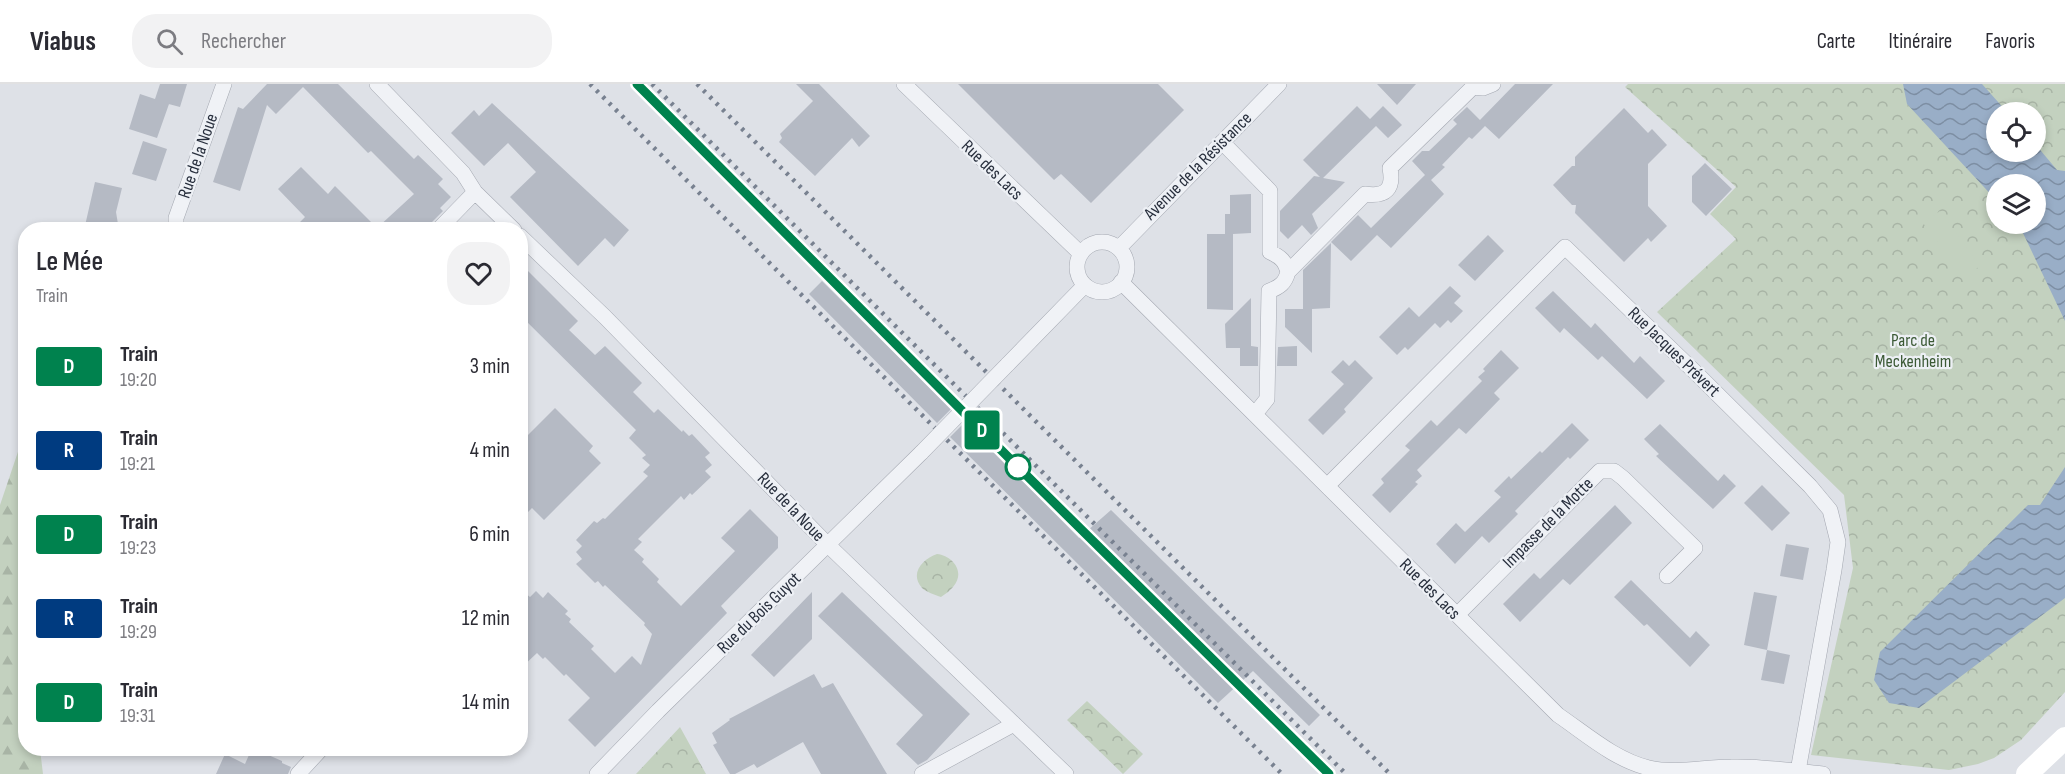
<!DOCTYPE html>
<html lang="fr">
<meta charset="utf-8">
<style>
:root{--surface:#fff;--page:#f2f2f3;--text:#2b2b33;--muted:#7c7c81;--line:#e1e1e2}
body{margin:0;font-family:"Sofia Sans Condensed",sans-serif;background:var(--page);color:var(--text);height:100vh;display:flex;flex-direction:column;font-size:22px;white-space:nowrap}
*{box-sizing:border-box;margin:0}
p{font-size:20px;color:var(--muted)}
.icon{flex:none;width:33px;height:33px;fill:none;stroke:currentColor;stroke-width:2;stroke-linecap:round;stroke-linejoin:round}
.map{position:relative;flex:1;overflow:hidden}
.drawer{position:absolute;left:18px;top:138px;width:510px;height:534px;display:flex;flex-direction:column;background:var(--surface);border-radius:24px;box-shadow:0 3px 9px #0003}
.drawer>*{flex:none}
.badge{padding:0 12px;border-radius:4px;font-size:21px;line-height:39px}
.buttons{position:absolute;left:1986px;top:18px;display:grid;gap:12px}
.buttons a{display:grid;place-items:center;width:60px;height:60px;border-radius:50%;background:var(--surface);box-shadow:0 3px 9px #0003;font-size:30px}
.map>.badge{position:absolute;translate:-50% -50%;box-shadow:0 0 0 3px #fff}
.round{display:grid;place-items:center;flex:none;width:63px;height:63px;border-radius:24px;background:var(--page)}
.summary{display:flex;align-items:center;justify-content:space-between;height:102px;padding:0 18px}
h1{font-size:28px;font-weight:600;line-height:45px}
ul{padding:0;list-style:none}
li{display:flex;align-items:center;gap:18px;height:84px;padding:0 18px}
li div{flex:1}
li b{display:block;font-size:22px}
li em{font-style:normal}
li .badge{min-width:66px;font-weight:700;text-align:center}
header{display:flex;align-items:center;gap:36px;box-sizing:border-box;height:84px;padding:0 30px;background:var(--surface);border-bottom:2px solid var(--line)}
header strong{font-size:28px}
nav{display:flex;gap:33px;margin-inline-start:auto;font-size:21px}
.search{width:420px;height:54px;background:var(--page);display:flex;align-items:center;gap:15px;box-sizing:border-box;padding:0 21px;border-radius:24px;color:var(--muted);font-size:22px}
.map>svg:first-child{display:block}
.forest{fill:url(#forest-firs)}
.park{fill:url(#park-crowns);fill-rule:evenodd}
.pitch{fill:#c3d1bf}
.water{fill:url(#water-waves)}
.building{fill:#b5bac4}
.lines{fill:none;stroke-linecap:round;stroke-linejoin:round}
.minor-casing{stroke:#a4a8b1;stroke-width:16}
.minor{stroke:#f0f2f6;stroke-width:15}
.secondary{stroke:#fff;stroke-width:22}
.rail{stroke:#788190;stroke-width:4.5;stroke-dasharray:3 6;stroke-linecap:butt}
.minor-bridge-casing{stroke:#a4a8b1;stroke-width:16;stroke-linecap:butt}
.minor-bridge{stroke:#f0f2f6;stroke-width:15}
.line-casing{stroke:#fff;stroke-width:14}
.line{stroke:#00824e;stroke-width:9}
.stop-dot{fill:#fff;stroke:#00824e;stroke-width:3}
.labels{text-anchor:middle;dominant-baseline:central;stroke-width:4.5;stroke-linejoin:round;paint-order:stroke}
.street-label{font-size:18px;fill:#282f3d;stroke:#edf0f5}
.park-label{font-size:18px;fill:#3b5935;stroke:#edf0f5}
</style>
<header>
<strong>Viabus</strong>
<div class="search"><svg class="icon" aria-label="search" viewBox="0 0 24 24"><circle cx="10" cy="10" r="6"/><path d="M15 15l6 6"/></svg>Rechercher</div>
<nav><a>Carte</a><a>Itinéraire</a><a>Favoris</a></nav>
</header>
<div class="map">
<svg width="2065" height="690" viewBox="0 0 2065 690">
<defs>
<pattern id="forest-firs" width="22" height="20" patternUnits="userSpaceOnUse" patternTransform="scale(1.5)"><rect width="22" height="20" fill="#c3d1bf"/><path d="M5 1l3.5 6h-7zM16 11l3.5 6h-7z" fill="#a8b4a5"/></pattern>
<pattern id="park-crowns" width="20" height="18" patternUnits="userSpaceOnUse" patternTransform="scale(1.5)"><rect width="20" height="18" fill="#c3d1bf"/><path d="M2 6a3 3 0 1 1 6 0M12 15a3 3 0 1 1 6 0" fill="none" stroke="#a8b4a5"/></pattern>
<pattern id="water-waves" width="16" height="10" patternUnits="userSpaceOnUse" patternTransform="scale(1.5)"><rect width="16" height="10" fill="#99aec7"/><path d="M0 5q4-4 8 0t8 0" fill="none" stroke="#7d8ea3"/></pattern>
</defs>
<rect width="100%" height="100%" fill="#dee1e7"/>
<!-- forest -->
<path class="forest" d="M25,347L26,548L23,554L26,566V664L40,665L43,690H0V421Z"/>
<!-- park -->
<path class="park" d="M1628,0H2065V608L2021,656L1994,674L1978,680L1949,686L1811,671L1853,484L1844,411L1657,228L1736,155L1710,130L1736,103L1625,3ZM1996,28H2036V68H1996ZM1996,100H2036V140H1996Z
M937,470C953,472 966,488 953,503C950,507 945,510 941,513C935,511 926,508 922,504C909,489 923,475 937,470Z
M1087,617L1143,670L1123,690L1067,636Z
M680,643L706,690H636Z"/>
<!-- pitch -->
<path class="pitch" d="M1940,127L1980,182L1964,194L1923,139Z"/>
<!-- water -->
<path class="water" d="M1903,0H1982L2007,28H1996V68H2036V61L2057,86L2065,87V237L2022,147L2015,140H2036V100H1996V116L1907,20Z
M2065,383V514L1919,624L1889,619L1874,596L1880,568L2028,421H2040Z"/>
<!-- building -->
<path class="building" d="M160,0H187L180,23L165,19L169,20L157,54L129,45L140,10L155,15Z
M267,0H338L414,75L418,71L443,95L438,100L451,113L440,124L443,127L431,139L429,146H292L305,133L278,105L301,83L328,110L335,102L377,144L414,110L371,67L368,69L303,3L276,30L267,21L240,107L213,98L238,23L243,25Z
M796,0H819L870,52L859,63L852,54L815,92L779,58L782,54L780,50L813,17Z
M958,0H1158L1184,26L1091,119L1061,90L1054,96Z
M1377,0H1416L1397,21Z
M1515,0H1553L1499,55L1485,42L1472,55L1469,53L1442,81L1445,83L1431,96L1444,110L1391,164L1377,151L1351,177L1331,158L1358,131L1371,144L1425,91L1412,77L1422,67H1429L1457,40L1453,36L1467,23L1480,36Z
M492,19L629,146L614,163L605,154L578,182L510,113L536,88L508,59L484,82L451,49L474,26L479,32Z
M1357,22L1370,35L1383,22L1402,41L1388,54L1376,42L1323,94L1345,98L1312,130L1318,144L1311,151L1302,141L1288,155L1280,147V127L1314,92L1320,93L1303,76Z
M1624,24L1648,49L1652,45L1667,61L1648,80V122L1667,142L1651,158L1648,154L1624,178L1575,129L1576,121H1572L1553,101L1572,82H1575V73Z
M143,57L167,65L156,97L132,90Z
M1705,79L1732,105L1706,132L1692,118V92Z
M95,98L122,104L116,128L119,146H84Z
M1251,110V149L1233,150V226L1207,225V150H1225V130H1230V111Z
M1488,151L1504,167L1475,197L1458,181Z
M1331,159L1330,224L1312,225V269L1285,243V225H1303V186Z
M520,179L578,237L569,246L595,271L605,262L642,299L633,308L654,329L658,325L682,348L683,346L689,352L692,350L710,369L705,373L712,381L705,387L711,393L692,411L690,409L684,416L681,412L638,455L642,458L634,466L644,475L642,478L659,495L657,498L681,522L735,467L721,454L750,425L778,453V464L721,522L727,529L595,663L568,636L590,614L566,590L564,592L545,573L543,575L537,569L520,585V505L530,513L536,507L543,514L548,508L568,527L565,530L571,535L569,538L594,562L591,565L615,589L632,572L641,581L652,550L644,541L645,539L605,501L603,503L598,497L595,499L576,480L582,475L576,468L582,462L576,456L594,437L597,439L603,434L605,435L648,392L643,388L650,381L642,374L646,371L629,354L636,346L520,231Z
M822,197L951,325L937,339L809,210Z
M1450,202L1461,212L1454,219L1463,227L1451,239L1448,236L1440,244L1435,239L1408,266L1405,263L1397,271L1379,253L1409,223L1419,233Z
M1553,207L1591,244L1595,239L1634,279L1640,272L1665,297L1647,315L1602,272L1598,276L1564,244L1560,249L1535,224Z
M1251,214V262L1258,263V282H1240V264H1226L1225,240Z
M1297,262V282H1277L1278,263Z
M1501,266L1519,284L1494,309L1500,315L1466,350L1459,344L1417,386L1422,392L1415,398L1418,400L1390,429L1372,411L1384,399L1381,395L1410,366L1405,362L1431,336L1437,342L1482,297L1478,293L1485,287L1483,285Z
M1343,276L1349,282L1355,276L1373,294L1344,325L1346,328L1323,351L1308,336L1344,300L1331,288Z
M555,324L593,362L589,367L601,379L544,436L532,424L520,436V359Z
M965,338L1079,454L1111,426L1320,631L1309,642L1253,587L1218,619L950,353Z
M1572,339L1589,356L1570,375L1568,373L1515,427L1518,430L1489,459L1482,452L1455,480L1436,460L1456,439L1465,448L1501,413L1494,407L1509,392L1511,395L1540,367L1542,369Z
M1660,340L1718,397L1724,390L1736,402L1713,425L1656,372L1659,370L1644,355Z
M1762,401L1790,429L1772,447L1744,419Z
M1615,421L1632,439L1570,501L1563,495L1520,538L1503,520L1534,489L1540,495Z
M1786,460L1809,464L1803,496L1780,492Z
M1631,496L1690,554L1696,547L1710,561L1690,583L1647,540L1644,542L1614,513Z
M812,508V555L774,593L751,571Z
M842,508L970,630L927,676L918,681L896,660L923,631L818,532Z
M1754,508L1777,512L1767,566L1744,561Z
M1767,566L1790,571L1784,600L1761,596Z
M814,590L822,604L833,599L887,690H821L803,658L757,684L754,680L735,690H730L713,661L717,659L712,649L730,636L729,635Z
M252,664L282,677V679L291,683L288,690H216L225,670L245,680Z"/>
<g class="lines">
<defs>
<path id="minor" d="M377,0L463,89L475,108L514,146
M904,0L1081,170
M1222,58L1270,107V168C1281,173 1285,177 1288,188
M176,146V134L224,0
M438,146L475,108
M520,152L605,233L828,461L1066,690
M1077 183a25 25 0 1 1 50 0a25 25 0 1 1-50 0Z
M1119,164L1279,0
M1121,198L1558,631C1586,650 1615,676 1649,684C1676,690 1704,683 1731,683C1762,682 1792,687 1823,690
M1007,281L1085,201
M1255,330L1267,315L1269,207C1280,203 1285,199 1288,188L1365,110C1386,113 1394,105 1390,84L1473,3L1483,4L1493,0
M1327,402L1565,163L1696,289L1810,402L1830,426L1838,458L1834,486L1798,687
M1457,531L1600,387H1614L1623,394L1695,464L1667,492
M298,690L322,664
M597,690L658,627L922,368
M922,690L1014,640"/>
</defs>
<!-- minor casing -->
<use href="#minor" class="minor-casing"/>
<!-- minor -->
<use href="#minor" class="minor"/>
<!-- secondary -->
<path class="secondary" d="M2027,690L2065,654"/>
<!-- rail -->
<path class="rail" d="M590,0L1282,690
M637,0L1018,383L1329,690
M652,0L1346,690
M697,0L1390,690"/>
<defs>
<path id="minor-bridge" d="M922,368L1007,281"/>
</defs>
<!-- minor-bridge casing -->
<use href="#minor-bridge" class="minor-bridge-casing"/>
<!-- minor-bridge -->
<use href="#minor-bridge" class="minor-bridge"/>
</g>
<g class="lines">
<defs>
<path id="line" d="M637,0L1018,383L1329,690"/>
</defs>
<!-- line casing -->
<use href="#line" class="line-casing"/>
<!-- line -->
<use href="#line" class="line"/>
</g>
<!-- markers -->
<circle class="stop-dot" cx="1018" cy="383" r="12"/>
<g class="labels">
<!-- street labels -->
<g class="street-label">
<text transform="translate(198 72) rotate(-71)">Rue de la Noue</text>
<text transform="translate(1198 82) rotate(-45)">Avenue de la Résistance</text>
<text transform="translate(992 86) rotate(44)">Rue des Lacs</text>
<text transform="translate(1674 268) rotate(44)">Rue Jacques Prévert</text>
<text transform="translate(791 423) rotate(46)">Rue de la Noue</text>
<text transform="translate(1548 439) rotate(-45)">Impasse de la Motte</text>
<text transform="translate(1430 505) rotate(45)">Rue des Lacs</text>
<text transform="translate(759 529) rotate(-44)">Rue du Bois Guyot</text>
</g>
<!-- park labels -->
<g class="park-label">
<text x="1913" y="256">Parc de<tspan x="1913" dy="21">Meckenheim</tspan></text>
</g>
</g>
</svg>
<div class="buttons">
<a><svg class="icon" aria-label="locate" viewBox="0 0 24 24"><circle cx="12" cy="12" r="6"/><path d="M12 2v4M12 18v4M2 12h4M18 12h4"/></svg></a>
<a><svg class="icon" aria-label="layers" viewBox="0 0 24 24"><path d="M12 4l9 5-9 5-9-5zM3 14l9 5 9-5"/></svg></a>
</div>
<b class="badge" style="left:982px;top:346px;background:#00824e;color:#fff">D</b>
<section class="drawer">
<div class="summary"><div><h1>Le Mée</h1><p>Train</p></div><a class="round"><svg class="icon" aria-label="heart" viewBox="0 0 24 24"><path d="M12 20l-8-8c-3-5 5-10 8-4 3-6 11-1 8 4z"/></svg></a></div>
<ul>
<li><span class="badge" style="background:#00824e;color:#fff">D</span><div><b>Train</b><p>19:20</p></div><em>3 min</em></li>
<li><span class="badge" style="background:#003b80;color:#fff">R</span><div><b>Train</b><p>19:21</p></div><em>4 min</em></li>
<li><span class="badge" style="background:#00824e;color:#fff">D</span><div><b>Train</b><p>19:23</p></div><em>6 min</em></li>
<li><span class="badge" style="background:#003b80;color:#fff">R</span><div><b>Train</b><p>19:29</p></div><em>12 min</em></li>
<li><span class="badge" style="background:#00824e;color:#fff">D</span><div><b>Train</b><p>19:31</p></div><em>14 min</em></li>
</ul>
</section>
</div>
